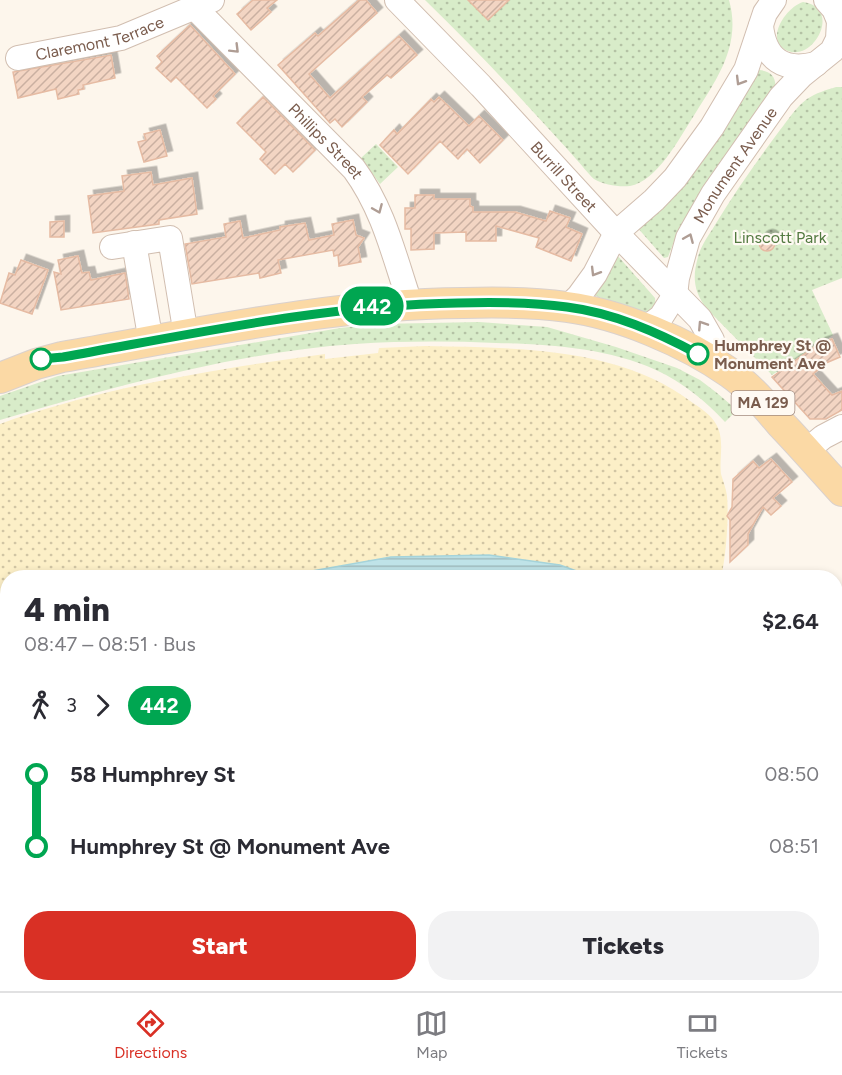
<!DOCTYPE html>
<meta charset="utf-8">
<style>
:root{--surface:#fff;--page:#f2f2f3;--text:#2b2b33;--muted:#7c7c81;--line:#e1e1e2;--accent:#d93025}
body{margin:0;font-family:Figtree,sans-serif;background:var(--page);color:var(--text);height:100vh;display:flex;flex-direction:column;font-size:22px;white-space:nowrap}
*{box-sizing:border-box;margin:0}
p{font-size:20px;color:var(--muted)}
.icon{flex:none;width:33px;height:33px;fill:none;stroke:currentColor;stroke-width:2;stroke-linecap:round;stroke-linejoin:round}
.map{position:relative;flex:1;overflow:hidden}
.details{position:absolute;left:0px;top:570px;width:843px;height:422px;display:flex;flex-direction:column;background:var(--surface);border-radius:24px 24px 0 0;box-shadow:0 3px 9px #0003}
.details>*{flex:none}
.badge{padding:0 12px;border-radius:20px;font-size:21px;line-height:39px}
.map>.badge{position:absolute;translate:-50% -50%;box-shadow:0 0 0 3px #fff}
.legs{display:flex;align-items:center;gap:9px;height:66px;padding:0 24px;font-size:20px}
.legs p{margin-inline-start:auto}
.overview{display:flex;align-items:center;justify-content:space-between;height:102px;padding:0 24px}
h1{font-size:33px;font-weight:800;line-height:45px}
.cta{display:flex;gap:12px;margin-top:auto;padding:12px 24px}
.cta a{flex:1;height:69px;border-radius:24px;background:var(--accent);color:#fff;font-size:24px;font-weight:800;line-height:69px;text-align:center}
.cta a+a{background:var(--page);color:var(--text)}
ul{padding:0 24px;list-style:none}
li{display:flex;align-items:center;gap:21px;height:72px;font-size:22px}
li i{display:grid;place-items:center;width:9px;height:100%;margin:0 8px;background:currentColor}
li i::after{content:'';width:15px;height:15px;margin:-8px;border:4px solid;border-radius:50%;background:var(--surface)}
li p{margin-inline-start:auto}
li:first-child i{background:linear-gradient(#0000 50%,currentColor 0)}
li:last-child i{background:linear-gradient(currentColor 50%,#0000 0)}
.dock{display:flex;justify-content:space-around;align-items:center;height:84px;border-top:2px solid var(--line);background:var(--surface);font-size:16px;color:var(--muted)}
.dock a{display:grid;justify-items:center;gap:3px}
.dock .current{color:var(--accent)}
.map>svg:first-child{display:block}
.sand{fill:url(#sand-dots)}
.park{fill:url(#park-dots)}
.water{fill:url(#water-rules);stroke:#a5d3da;stroke-width:1.5}
.building{fill:url(#building-hatch);stroke:#e6bba3;stroke-width:1.5;filter:url(#shadow)}
.lines{fill:none;stroke-linecap:round;stroke-linejoin:round}
.minor-casing{stroke:#d1beb0;stroke-width:26}
.major-casing{stroke:#dad1cd;stroke-width:32}
.minor{stroke:#fff;stroke-width:24}
.major{stroke:#fbd9a5;stroke-width:30}
.oneway{stroke:#af9d94}
.line-1-casing{stroke:#fff;stroke-width:14}
.line-1{stroke:#00a651;stroke-width:9}
.stop-1-dot{fill:#fff;stroke:#00a651;stroke-width:3}
.labels{text-anchor:middle;dominant-baseline:central;stroke-width:4.5;stroke-linejoin:round;paint-order:stroke}
.shield{fill:#fffaf3;stroke:#a28b7f;stroke-width:1.5}
.shield-label{font-size:15px;font-weight:bold;fill:#7a5c4d}
.street-label{font-size:16px;fill:#7a5c4d;stroke:#fffaf3}
.park-label{font-size:16px;fill:#537a41;stroke:#fffaf3}
.stop-label{font-size:16px;font-weight:bold;fill:#7a5c4d;stroke:#fffaf3;text-anchor:start}
</style>
<div class="map">
<svg width="842" height="991" viewBox="0 0 842 991">
<defs>
<pattern id="sand-dots" width="8" height="8" patternUnits="userSpaceOnUse" patternTransform="scale(1.5)"><rect width="8" height="8" fill="#fcefc7"/><path d="M2 2h.1M6 6h.1" fill="none" stroke="#d1c5a4" stroke-width="1.8" stroke-linecap="round"/></pattern>
<pattern id="park-dots" width="8" height="8" patternUnits="userSpaceOnUse" patternTransform="scale(1.5)"><rect width="8" height="8" fill="#d8ecc9"/><path d="M2 2h.1M6 6h.1" fill="none" stroke="#b4c2a5" stroke-width="1.8" stroke-linecap="round"/></pattern>
<pattern id="water-rules" width="6" height="5" patternUnits="userSpaceOnUse" patternTransform="scale(1.5)"><rect width="6" height="5" fill="#bfe3e8"/><path d="M0 2.5h6" fill="none" stroke="#a0bbbe"/></pattern>
<pattern id="building-hatch" width="6" height="6" patternUnits="userSpaceOnUse" patternTransform="scale(1.5)"><rect width="6" height="6" fill="#f3d5c3"/><path d="M-1 1l2-2M0 6l6-6M5 7l2-2" fill="none" stroke="#cab0a1"/></pattern>
<filter id="shadow"><feDropShadow dx="5.5" dy="-5.5" stdDeviation="0" flood-color="#0004"/></filter>
</defs>
<rect width="100%" height="100%" fill="#fdf6ec"/>
<!-- sand -->
<path class="sand" d="M426,346C514,348 620,346 693,403C702,409 711,415 716,424C725,439 719,458 721,474C723,481 726,488 727,496C729,517 726,557 721,577H593L560,565L391,557L278,577L8,578L7,658L0,662V424C103,387 217,369 325,354V359L378,353L379,348Z"/>
<!-- park -->
<path class="park" d="M425,0H729C742,46 716,80 693,117C679,139 657,181 630,186C618,187 604,185 594,179C588,174 582,165 576,159C563,144 549,129 536,115C500,75 463,37 425,0Z
M803,2C842,7 815,61 788,51C763,41 786,7 803,2Z
M759,70C771,71 777,77 775,90L708,183L678,231L668,257L664,258L636,226L753,73Z
M836,87H842V278L812,290L833,335L772,375L706,308C694,291 692,278 698,257C701,245 709,235 715,225C735,192 757,161 780,130C788,120 796,107 807,99C816,93 826,90 836,87Z
M376,144L398,167L380,184L361,158Z
M617,255L655,298L656,309L645,314L591,294Z
M479,322L547,327L616,347L677,368L700,380L717,393L737,410L725,422C706,401 682,382 656,370C608,348 548,344 496,343C449,341 402,341 355,344C238,352 113,387 0,420V396L58,376L340,328L378,324Z"/>
<!-- water -->
<path class="water" d="M489,555L560,565L593,577H278L391,557Z
M7,658L8,984H836V809L842,816V991H0V662Z"/>
<!-- building -->
<path class="building" d="M253,0H277L267,8L271,12L251,30L237,14Z
M359,0H366L377,13L309,74L330,98L399,36L417,55L391,78L387,75L362,97L367,102L342,127L335,119L330,123L278,65L315,33L318,36Z
M468,0H509L488,20Z
M190,25L235,74L213,96L216,99L207,108L176,77L171,82L156,68L162,62L157,56Z
M111,55L115,78L83,85L84,89L78,90L79,94L58,99L56,89L18,98L13,72Z
M263,97L315,150L293,172L285,164L275,174L260,159L266,152L237,123Z
M439,97L469,126L479,116L503,140L480,163L467,149L458,159L440,141L408,174L380,145L394,130L397,134L431,99L434,102Z
M160,130L167,156L144,162L138,142L146,140L144,134Z
M151,172L153,185L192,178L197,214L159,220V224L93,233L88,196L124,191L122,176Z
M415,195H434V199H470V206L473,207V212H515L546,221L550,211L570,218L566,227L582,234L571,261L536,247L539,238L496,226V241H466V232L434,233V249L411,250V229H405V208H415Z
M353,220L356,235L364,238L358,247L361,262L339,266L338,255L334,256L333,250L278,260L281,273L260,278L259,273L192,284L185,244L226,237L224,224L240,221L243,238L280,230V227L305,223L309,240L334,235L332,224Z
M64,221V237H50V222Z
M759 243a8 8 0 1 1 16 0a8 8 0 1 1-16 0Z
M78,256L82,273L89,272L91,280L125,273L129,299L61,310L54,272L61,274L58,260Z
M21,260L48,270L32,314L0,303L9,273L15,275Z
M832,339L840,357L826,363L813,374L832,395L842,391V410L826,419H810L772,377L820,343Z
M771,459L792,482L773,498L781,506L771,515L763,507L748,534V545L730,562V520L727,516L732,507L733,479L753,461L759,468Z"/>
<g class="lines">
<defs>
<g id="minor">
<path id="s1" d="M397,0L481,86L616,233L700,319L712,340L713,362"/>
<path d="M826,0L834,9L839,21"/>
<path id="s2" d="M194,7L354,169C384,210 394,256 410,303"/>
<path d="M761,26C765,60 784,72 816,64"/>
<path id="s3" d="M18,58L121,38L212,0"/>
<path d="M134,243L151,342"/>
<path d="M112,247L170,238L186,335"/>
<path d="M568,307L579,296L595,274L616,233L654,200L675,178L712,127L746,70L765,13L774,0"/>
<path id="s4" d="M646,328L661,317L675,295L677,278L688,238L713,194L781,97L801,76L832,51L838,39L839,21L842,14"/>
<path d="M806,451L823,437L842,427"/>
</g>
<path id="major" d="M0,378L36,364L62,357C195,334 328,304 463,303C497,302 532,302 567,307C620,314 686,342 730,373C750,387 765,405 781,424C802,446 822,469 842,491"/>
</defs>
<!-- minor casing -->
<use href="#minor" class="minor-casing"/>
<!-- major casing -->
<use href="#major" class="major-casing"/>
<!-- minor -->
<use href="#minor" class="minor"/>
<!-- major -->
<use href="#major" class="major"/>
</g>
<!-- one-way arrows -->
<defs><path id="oneway-chevron" d="M-2-3.5L2.5 0L-2 3.5" fill="none" stroke-width="1.6" stroke-linecap="round" stroke-linejoin="round" transform="scale(1.5)"/></defs>
<g class="oneway">
<use href="#oneway-chevron" transform="translate(235 49) rotate(45)"/>
<use href="#oneway-chevron" transform="translate(740 81) rotate(121)"/>
<use href="#oneway-chevron" transform="translate(378 209) rotate(67)"/>
<use href="#oneway-chevron" transform="translate(689 238) rotate(-67)"/>
<use href="#oneway-chevron" transform="translate(595 272) rotate(121)"/>
<use href="#oneway-chevron" transform="translate(702 325) rotate(-123)"/>
</g>
<g class="lines">
<defs>
<path id="line-1" d="M41,359L63,357C193,334 325,305 458,303C494,302 531,302 567,307C614,313 657,332 698,354"/>
</defs>
<!-- line-1 casing -->
<use href="#line-1" class="line-1-casing"/>
<!-- line-1 -->
<use href="#line-1" class="line-1"/>
</g>
<!-- markers -->
<g class="stop-1-dot">
<circle cx="698" cy="354" r="10"/>
<circle cx="41" cy="359" r="10"/>
</g>
<g class="labels">
<!-- shield labels -->
<rect class="shield" x="731.5" y="391" width="63" height="24" rx="4.5"/>
<g class="shield-label">
<text x="763" y="403">MA 129</text>
</g>
<!-- street labels -->
<g class="street-label">
<text stroke="none"><textPath href="#s3" startOffset="84">Claremont Terrace</textPath></text>
<text stroke="none"><textPath href="#s2" startOffset="188">Phillips Street</textPath></text>
<text stroke="none"><textPath href="#s4" startOffset="190">Monument Avenue</textPath></text>
<text stroke="none"><textPath href="#s1" startOffset="243">Burrill Street</textPath></text>
</g>
<!-- park labels -->
<g class="park-label">
<text x="780" y="237">Linscott Park</text>
</g>
<!-- stop labels -->
<g class="stop-label">
<text x="714" y="345">Humphrey St @<tspan x="714" dy="18">Monument Ave</tspan></text>
</g>
</g>
</svg>
<b class="badge" style="left:372px;top:306px;background:#00a651;color:#fff">442</b>
<section class="details">
<div class="overview"><div><h1>4 min</h1><p>08:47 – 08:51 · Bus</p></div><b>$2.64</b></div>
<div class="legs"><svg class="icon" aria-label="walk" viewBox="0 0 24 24"><circle cx="13" cy="4" r="2"/><path d="M13 8l-2 6 4 7M11 14l-3 7M7 12l3-4h3l4 4"/></svg>3<svg class="icon" aria-label="forward" viewBox="0 0 24 24"><path d="M9 5l7 7-7 7"/></svg><b class="badge" style="background:#00a651;color:#fff">442</b></div>
<ul>
<li><i style="color:#00a651"></i><b>58 Humphrey St</b><p>08:50</p></li>
<li><i style="color:#00a651"></i><b>Humphrey St @ Monument Ave</b><p>08:51</p></li>
</ul>
<div class="cta"><a>Start</a><a>Tickets</a></div>
</section>
</div>
<nav class="dock">
<a class="current"><svg class="icon" aria-label="directions" viewBox="0 0 24 24"><path d="M12 3l9 9-9 9-9-9zM9 14v-3h6M13 9l2 2-2 2"/></svg>Directions</a>
<a><svg class="icon" aria-label="map" viewBox="0 0 24 24"><path d="M3 6l6-2 6 2 6-2v14l-6 2-6-2-6 2zM9 4v14M15 6v14"/></svg>Map</a>
<a><svg class="icon" aria-label="tickets" viewBox="0 0 24 24"><path d="M3 7h18v10H3zM15 7v10"/></svg>Tickets</a>
</nav>
